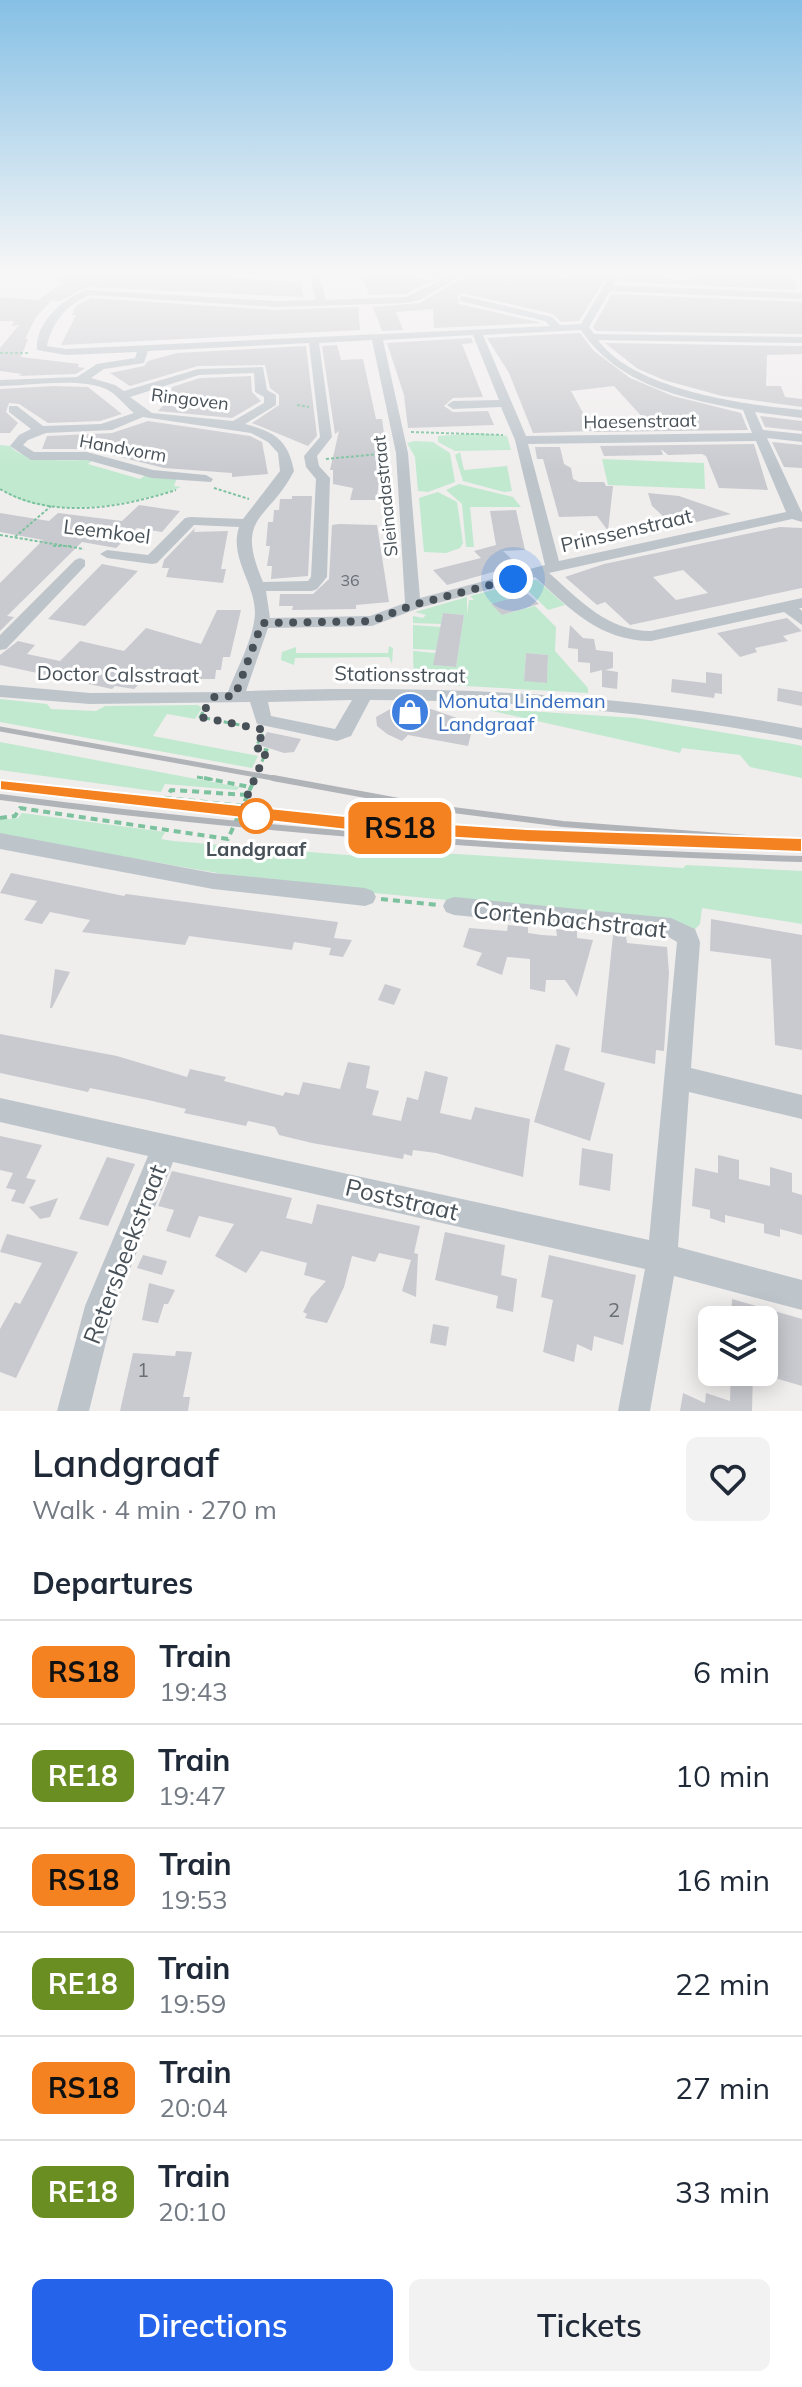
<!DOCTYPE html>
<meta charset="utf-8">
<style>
:root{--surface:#fff;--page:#f2f2f3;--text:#1f2937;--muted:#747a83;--line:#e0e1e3;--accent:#2563eb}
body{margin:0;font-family:Mulish,sans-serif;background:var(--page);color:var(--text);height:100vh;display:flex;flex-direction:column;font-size:30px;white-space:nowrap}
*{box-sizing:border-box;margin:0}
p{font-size:26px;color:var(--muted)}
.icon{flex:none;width:44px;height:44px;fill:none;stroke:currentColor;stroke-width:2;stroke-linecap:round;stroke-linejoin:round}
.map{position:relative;height:1411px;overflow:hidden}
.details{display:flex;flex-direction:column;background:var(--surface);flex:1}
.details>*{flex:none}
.badge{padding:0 16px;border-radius:12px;font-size:28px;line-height:52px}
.controls{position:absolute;left:698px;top:1306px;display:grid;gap:16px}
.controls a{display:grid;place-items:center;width:80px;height:80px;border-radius:12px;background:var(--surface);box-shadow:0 4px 20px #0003;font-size:40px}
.you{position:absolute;width:40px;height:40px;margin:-20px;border:6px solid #fff;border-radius:50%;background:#1a73e8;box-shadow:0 0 0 12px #1a73e833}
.map>.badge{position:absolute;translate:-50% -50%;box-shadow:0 0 0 4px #fff}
h2{padding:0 32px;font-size:30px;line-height:72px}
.round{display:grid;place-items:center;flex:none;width:84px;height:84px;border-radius:12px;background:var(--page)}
.summary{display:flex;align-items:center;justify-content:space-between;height:136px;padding:0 32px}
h1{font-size:38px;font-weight:600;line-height:60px}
.button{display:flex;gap:16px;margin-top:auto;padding:16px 32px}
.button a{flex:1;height:92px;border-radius:12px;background:var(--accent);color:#fff;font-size:32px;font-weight:600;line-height:92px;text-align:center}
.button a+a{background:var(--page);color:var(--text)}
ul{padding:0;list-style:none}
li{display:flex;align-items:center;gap:24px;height:104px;padding:0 32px;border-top:2px solid var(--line)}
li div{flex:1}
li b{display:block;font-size:30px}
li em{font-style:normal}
li .badge{min-width:88px;font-weight:700;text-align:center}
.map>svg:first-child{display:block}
.green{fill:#c0e9cf;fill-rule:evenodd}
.building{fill:#c9cacf;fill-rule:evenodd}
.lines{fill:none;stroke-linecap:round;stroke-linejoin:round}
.path-far2{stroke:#7dc29f;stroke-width:2;stroke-dasharray:3 2;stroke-linecap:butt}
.path-far1{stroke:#7dc29f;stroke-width:3;stroke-dasharray:6 4;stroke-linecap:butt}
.path{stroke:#7dc29f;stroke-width:4;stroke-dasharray:7 5;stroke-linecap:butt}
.minor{fill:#bdc5cb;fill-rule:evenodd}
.rail-far1{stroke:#b0b3b7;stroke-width:5}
.rail{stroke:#b0b3b7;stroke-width:6}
.line{fill:#f58220;stroke:#fff;stroke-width:2}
.walk{stroke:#485158;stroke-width:8;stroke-dasharray:0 14.4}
.stop-dot{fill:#fff;stroke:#f58220;stroke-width:4}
.labels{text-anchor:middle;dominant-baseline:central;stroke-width:6;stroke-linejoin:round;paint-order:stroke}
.number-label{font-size:16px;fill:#686f76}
.far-street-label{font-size:18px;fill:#485158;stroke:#fff}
.street-label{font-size:20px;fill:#485158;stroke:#fff}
.shop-label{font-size:20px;fill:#366cbe;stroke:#fff;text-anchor:start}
.stop-label{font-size:20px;font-weight:bold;fill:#485158;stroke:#fff}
.near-number-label{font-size:20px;fill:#686f76}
.near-street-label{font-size:24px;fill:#485158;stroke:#fff}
</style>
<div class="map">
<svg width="802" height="1411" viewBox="0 0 802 1411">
<rect width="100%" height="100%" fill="#f0eded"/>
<!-- green -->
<path class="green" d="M480,433L507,436L511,450L455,451L438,442V436Z
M415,441L433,442L450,453L455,482L428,492L418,491L415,457L407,443Z
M0,445L10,446C28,465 67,459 93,460L88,464L140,479L146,475L177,478L174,486L181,487C137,505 39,522 0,488Z
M460,452L464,470L507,466L512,491L504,492L463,481L455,455Z
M602,459L704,463L705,489L608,485Z
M459,484L513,497L521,507H470L474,547H466L462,504L446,490Z
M438,492L457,502L463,543L460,548L446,553L424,552L419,498Z
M531,580H537L565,605L548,610L520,583Z
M497,589L508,600L492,604L502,615L535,606L556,627L555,651L588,688V693L447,685L446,682L414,684L413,651L435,653L434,665L456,667L464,615L443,613L441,624L413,623V616L423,618L426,615L415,612L467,597V615L469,600H474L470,596ZM526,653L548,655L547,683L524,680Z
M413,625L441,627L436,650L413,649Z
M389,646L393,648L392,664L389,657L295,658L294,665L281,660L282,652L296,647V653H388Z
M0,699L47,704L51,709L96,711L105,706L198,705L202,708L195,719L167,714L153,736L258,756L252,768L0,722Z
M479,708L636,718L793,744L802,746V778L750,767L740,755L682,748L680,753Z
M0,742L239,787L237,790L165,784L161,792L0,770Z
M22,813L165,832L161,839L173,841L372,857L374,849L683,868L686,865L802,871V924L702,908L700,924L693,931L678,922L280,884L0,835V820L18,818Z"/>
<!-- building -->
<path class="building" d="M70,274L95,277L100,274H212L210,276L300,282L304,297L86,287L60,301L38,300L63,283L55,277Z
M361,274H395L429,280L430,274H448L405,294L369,295Z
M468,274L572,278L574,274H608L579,321L561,322L553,314L462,293L457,297L459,304L542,323L434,328L433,309L396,312L403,330L382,331L373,307L420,303Z
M623,274H657L656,277L691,280V274H794L796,290L618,282Z
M612,294L802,302V334L596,331L593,327Z
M0,297L51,301L36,317L25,339H28L21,357L79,364L78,367L85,368L76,374L18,376L22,374L0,371V348L19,325L12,326L14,321H0Z
M91,298L276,310L358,307L360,330L61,345L76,315H72L76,306Z
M580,333L594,351L630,378L673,396L741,413L748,430L594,432L590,421L644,419L614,386L571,391L593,431L533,433L509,373L487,338Z
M471,338L473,343L462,344L483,397L453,398L444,406L453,412L488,411L494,425L408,428L404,395L387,343Z
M605,343L802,346V354L767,355L766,386H781L785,397L802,399V407L722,396L664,380L638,369Z
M337,345L341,360L363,359L376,419H382L386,448L376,500H350L353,488L333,484V470H330L339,431L335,434L322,346Z
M306,346L317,436L308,446L252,423L279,405V395L270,388L265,365L198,366L130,386L110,373L144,366L148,361L177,353Z
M251,376L252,392L261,401L232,418L158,411L170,398L172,387L200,378Z
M54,386L88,387L122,414L100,421L48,423L19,404L9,403L6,412L18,423L10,433H0V389Z
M760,416L802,421V431L765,427Z
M148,421L250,436L262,442L268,474L232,477V473L164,468L88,449H42L47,436L112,433Z
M772,442L802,445V468L784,467Z
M754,444L768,490L719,488L706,456L702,454L668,455L661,449L663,455L604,456L600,446Z
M535,447H560L564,464L571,468L573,479L579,482H604L606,486H613L608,531L597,516L559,517L543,459H537Z
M648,493L679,496L731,514L675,527L652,506Z
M292,496H312L308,576L271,579L272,566H267L270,546H266L268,522H273L274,510H279L280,499H292Z
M139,505L180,511L162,532L137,528L116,548L82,542L7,616L14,617L0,631V583L43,540L0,532V513L49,521L58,513L122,521Z
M516,510L525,550L503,551L518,565L447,585L433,570L481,558L474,551L496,545L490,511Z
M339,524L377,525L389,602L356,605V609L292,610L293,606H279L280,594H313L329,579L332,525Z
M780,527L802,528V588L630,625L605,602L597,605L565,577L604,564ZM683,570L708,593L676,600L653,577Z
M195,528L194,532L228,531L221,569H226L223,583L166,577L169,568H162L164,560Z
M102,564L138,571L85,626L48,619Z
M528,594L539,604L502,615L491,604Z
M217,610H241L230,657H223L221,670H216L215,679H183L184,676L150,673L134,689L115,686L112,689L0,665V655L18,641L35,645L27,654L60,661L80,641L124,651L146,628L201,644Z
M443,613L464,615L456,667L433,665Z
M787,618L802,631L783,636L788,641L755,648L757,652L740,657L717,633Z
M570,625L583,638L594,639L596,650L613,652V668L605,670L618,672L617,689L602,687V670L590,673V663L578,662V649L568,648Z
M526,653L548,655L547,683L524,681Z
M706,672L722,674V694L715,693L714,698L671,692L672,679L706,683Z
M778,688L802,692V706L777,701Z
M394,707H425L457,718L472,730L468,746L408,735L402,741L387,734L377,726L376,717Z
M267,732L301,739L294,752L284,753L259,745Z
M11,873L124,896L126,894L338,922L334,938L352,940L343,957L329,955L331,948L294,942L292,950L189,936L185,945L82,932L90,920L50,912L42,924L24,920L37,901L0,893Z
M711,919L802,935V1050L775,1045L771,959L710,951Z
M508,925L528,927V933L542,935L557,936L556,929L577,931V938L593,940L577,997L565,980H546L545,992L530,989V959L507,957L502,975L476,965L482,953L463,947L469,928L507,931Z
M613,935L626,936L627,943L667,947L669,973L664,1051L656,1050L655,1064L601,1052Z
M55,969L70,972L52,1008H50Z
M385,984L401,989L394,1005L378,1000Z
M0,1034L117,1056L187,1077L190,1069L226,1077L224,1081L283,1096L285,1092L299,1095L303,1082L340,1089L348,1062L370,1066L366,1088L379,1091L372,1115L401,1121L407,1097L418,1100L425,1071L448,1077L440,1113L471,1120L475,1107L530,1119L523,1177L436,1153L413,1150L412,1156L404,1154L403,1159L312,1143L279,1135L275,1127L248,1121L246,1126L184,1113L186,1109L148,1100L90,1088L88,1092L0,1073Z
M556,1044L570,1048L564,1070L605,1083L590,1141L534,1122Z
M0,1136L42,1145L26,1178L36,1180L24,1204L11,1201L16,1190L6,1188L13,1173L0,1170Z
M582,1148L613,1154L610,1191L579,1185Z
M718,1155L739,1160V1179L770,1186V1167L792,1173V1192L802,1195V1235L780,1229V1237L764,1233V1224L725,1215V1223L710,1218V1210L692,1206L695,1168L718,1173Z
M107,1157L135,1164L108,1226L79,1219Z
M172,1171L292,1198L286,1218L312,1224L317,1204L420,1226L414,1253L418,1254L416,1297L402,1291L411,1260L379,1253L375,1262L352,1256L344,1287L327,1323L305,1318L307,1314L303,1312L311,1297L326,1281L304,1275L307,1263L261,1251L246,1273L215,1256L234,1224L199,1216L190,1238L166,1231L174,1210L158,1206Z
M58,1198L50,1217L40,1219L29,1207Z
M445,1232L505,1245L501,1275L517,1279L513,1312L496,1308L498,1296L435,1280Z
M7,1234L78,1252L16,1378L0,1372V1329L15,1302L20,1304L42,1263L0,1252Z
M143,1255L167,1261L162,1275L137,1268Z
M549,1255L636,1275L623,1345L594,1336L592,1351L577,1344L574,1362L543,1352L553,1300L541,1297Z
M149,1283L175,1290L168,1304H164L158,1323L142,1320Z
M732,1299L802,1319V1386L768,1376L770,1320H731Z
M433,1324L449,1327L446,1346L430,1343Z
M176,1351L192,1352L183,1397H190L188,1411H120L133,1353L175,1356Z
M731,1372H753L752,1411H680L683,1393L705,1403L706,1393L730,1401Z"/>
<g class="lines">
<!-- path-far2 -->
<path class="path-far2" d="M0,353H30
M297,405L309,407
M411,432L503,435
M326,459L390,453
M214,488L249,499
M0,489C53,520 120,508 176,490
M0,535L84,549
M15,537L51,506
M53,546H72"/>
<!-- path-far1 -->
<path class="path-far1" d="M203,712L200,717L250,727
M197,777L215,780
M254,780L267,750L255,748L263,734"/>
<!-- path -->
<path class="path" d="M204,778L250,787
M243,806L166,798L171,790L248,795
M0,818L15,816L20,808L228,839L255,778
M381,899L437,905"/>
<!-- minor -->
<path class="minor" d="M315,274H324L321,281L326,300L406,297L454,274H465L419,300L406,303L276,307L90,295C67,304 52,322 47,346L66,349L550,326L545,321L460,301V297L463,296L552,317L560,325L581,324L611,274H620L613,285L802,293V299L610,291L589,327L594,334L802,337V343L598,340C634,390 745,405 802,410V418L755,412L763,430L802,434V442L767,438L802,513V522L792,519L549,573C580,600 607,631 651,631L802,598V608H799L802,611V625L784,612L651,641C600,641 570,609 535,577L419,608L372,626L268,628L246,691C432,685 618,692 802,728V740C659,712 516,700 370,700L351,736L337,741L257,724L250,702L90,704L0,697V685L90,693L228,692C237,668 254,638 255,613C255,583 229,558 239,527L194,525L157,563L152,564L107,558L100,554L107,550L148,555L185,518L190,517L243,519L280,471L278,453L268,442L251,433L143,417L112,430L46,433L28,440L23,445L34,452H87L153,470L206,475L213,479L211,482L152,478L87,460H31L10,446L19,435L31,429L9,412V406H17L43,426L101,424L134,413C124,405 117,394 106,389C79,377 29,386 0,386V380L77,377L97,364L135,358L137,352L66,355L37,350C35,323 62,299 86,290L276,301L316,300L311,281ZM581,330C617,384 680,398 743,410L752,433L526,436L483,335ZM473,335L499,400L453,401L447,405L453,409L501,407L515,440L545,565L420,598L408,453L383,340ZM372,340L396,453L405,603L370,616L270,618L266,591H312L317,589L327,577L330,478L319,466L317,456L332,437L319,343ZM309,343L320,437L304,456L306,467L316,479L311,577L308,581L263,582C234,514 268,522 294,471C288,440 275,432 245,424L276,405V395L267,390L263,367L198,369L124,391L115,385L91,378L104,369L144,363L148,351ZM254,373L255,392L264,397V403L233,421L152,413L130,397L199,375ZM756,441L786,512L559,561L528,444ZM352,700L335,729L271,716L268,702Z
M80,558L85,560V566L6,649L0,650V635L75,560Z
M0,833L213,873L365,888L373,891L376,897L373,903L365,906L213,889L0,849Z
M454,897L671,918L695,929L700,942L691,1068L802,1095V1119L689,1092L678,1247L802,1280V1310L674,1276L650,1411H618L645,1269L173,1162L115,1306L89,1411H57L85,1306L148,1156L0,1122V1098L649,1240L677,942L667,936L454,915L446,912L443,906L446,900Z"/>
<!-- rail-far1 -->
<path class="rail-far1" d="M0,729L284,780"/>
<!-- rail -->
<path class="rail" d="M273,778L437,808L563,824L802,842
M63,794L286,819
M0,797C267,832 533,851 802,859"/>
</g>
<!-- sky -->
<linearGradient id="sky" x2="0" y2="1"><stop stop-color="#86c0e5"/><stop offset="0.58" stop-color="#f8f7f7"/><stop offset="1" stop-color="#f8f7f7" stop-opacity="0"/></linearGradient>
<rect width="802" height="471" fill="url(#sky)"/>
<!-- line -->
<path class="line" d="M0,780L374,819L527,829L802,838V852L527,842L374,833L0,790Z"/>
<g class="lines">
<!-- walk -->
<path class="walk" d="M256,816L243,806L267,750L255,748L265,730L200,717L213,697L235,696L262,623L372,621L413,605L513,579"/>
</g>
<!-- icons -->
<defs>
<symbol id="shop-disc" viewBox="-11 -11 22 22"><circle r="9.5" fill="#3f7fe0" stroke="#fff"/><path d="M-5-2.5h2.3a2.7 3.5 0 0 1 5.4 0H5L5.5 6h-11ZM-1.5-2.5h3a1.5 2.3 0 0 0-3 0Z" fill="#fff"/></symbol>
</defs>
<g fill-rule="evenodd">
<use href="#shop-disc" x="388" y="690" width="44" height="44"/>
</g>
<!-- markers -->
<circle class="stop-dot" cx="256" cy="816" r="16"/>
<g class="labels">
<!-- number labels -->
<g class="number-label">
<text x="350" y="580">36</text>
</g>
<!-- far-street labels -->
<g class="far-street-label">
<text transform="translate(190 399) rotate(7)">Ringoven</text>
<text transform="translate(640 421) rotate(-1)">Haesenstraat</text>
<text transform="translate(123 448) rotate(10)">Handvorm</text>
<text transform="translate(385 496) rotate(-96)">Sleinadastraat</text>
</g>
<!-- street labels -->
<g class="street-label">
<text transform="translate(626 530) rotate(-13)">Prinssenstraat</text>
<text transform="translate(107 531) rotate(7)">Leemkoel</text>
<text transform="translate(118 674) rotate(1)">Doctor Calsstraat</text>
<text transform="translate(400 674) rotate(1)">Stationsstraat</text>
</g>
<!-- shop labels -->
<g class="shop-label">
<text x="438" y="700">Monuta Lindeman<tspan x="438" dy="23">Landgraaf</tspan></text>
</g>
<!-- stop labels -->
<g class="stop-label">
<text x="256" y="848">Landgraaf</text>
</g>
<!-- near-number labels -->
<g class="near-number-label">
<text x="614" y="1309">2</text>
<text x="143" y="1369">1</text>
</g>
<!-- near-street labels -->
<g class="near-street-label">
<text transform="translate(570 919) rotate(6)">Cortenbachstraat</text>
<text transform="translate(402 1199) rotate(13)">Poststraat</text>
<text transform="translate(124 1254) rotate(-69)">Retersbeekstraat</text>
</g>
</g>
</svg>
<div class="controls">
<a><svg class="icon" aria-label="layers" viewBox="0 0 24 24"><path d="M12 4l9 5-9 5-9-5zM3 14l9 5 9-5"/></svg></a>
</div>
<div class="you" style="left:513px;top:579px"></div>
<b class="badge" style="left:400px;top:828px;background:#f58220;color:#111">RS18</b>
</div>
<section class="details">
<div class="summary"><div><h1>Landgraaf</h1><p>Walk · 4 min · 270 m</p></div><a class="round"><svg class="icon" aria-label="heart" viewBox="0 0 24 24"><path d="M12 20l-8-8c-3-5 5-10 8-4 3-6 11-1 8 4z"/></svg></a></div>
<h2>Departures</h2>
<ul>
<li><span class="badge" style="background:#f58220;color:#111">RS18</span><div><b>Train</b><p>19:43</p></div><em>6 min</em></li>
<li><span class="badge" style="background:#6b8e23;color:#fff">RE18</span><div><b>Train</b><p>19:47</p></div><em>10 min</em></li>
<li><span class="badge" style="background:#f58220;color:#111">RS18</span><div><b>Train</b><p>19:53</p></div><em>16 min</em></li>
<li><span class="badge" style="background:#6b8e23;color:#fff">RE18</span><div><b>Train</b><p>19:59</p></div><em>22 min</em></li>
<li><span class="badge" style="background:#f58220;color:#111">RS18</span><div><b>Train</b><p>20:04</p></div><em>27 min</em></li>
<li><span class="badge" style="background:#6b8e23;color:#fff">RE18</span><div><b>Train</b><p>20:10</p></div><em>33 min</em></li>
</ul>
<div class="button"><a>Directions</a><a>Tickets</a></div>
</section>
